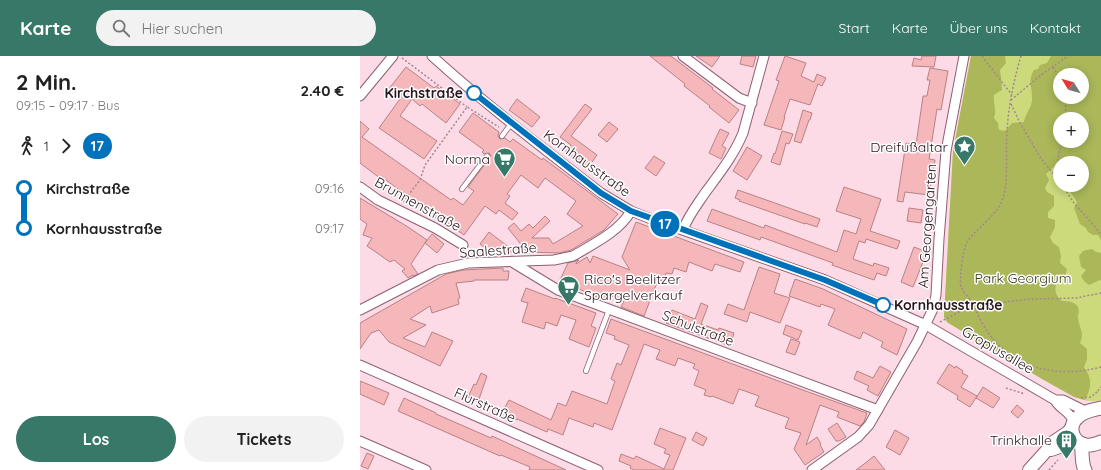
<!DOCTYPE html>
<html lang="de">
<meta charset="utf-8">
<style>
:root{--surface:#fff;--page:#f2f2f2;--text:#222;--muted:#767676;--accent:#377869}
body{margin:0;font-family:Quicksand,sans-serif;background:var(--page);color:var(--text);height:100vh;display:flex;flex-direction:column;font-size:15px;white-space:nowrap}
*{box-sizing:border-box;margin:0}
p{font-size:13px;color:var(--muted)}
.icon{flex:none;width:22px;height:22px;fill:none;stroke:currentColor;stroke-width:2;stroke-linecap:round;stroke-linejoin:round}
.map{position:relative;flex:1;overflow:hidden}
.details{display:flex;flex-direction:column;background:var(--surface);width:360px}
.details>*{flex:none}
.badge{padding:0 8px;border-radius:13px;font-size:14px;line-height:26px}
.needle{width:26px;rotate:307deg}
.tools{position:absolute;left:693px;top:12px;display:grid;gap:8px}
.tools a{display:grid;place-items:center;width:36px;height:36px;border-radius:50%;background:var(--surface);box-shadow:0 2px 10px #0003;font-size:20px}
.map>.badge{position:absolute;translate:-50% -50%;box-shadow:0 0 0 2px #fff}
.legs{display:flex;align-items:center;gap:6px;height:44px;padding:0 16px;font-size:13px}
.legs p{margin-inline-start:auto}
.head{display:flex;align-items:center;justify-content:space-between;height:68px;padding:0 16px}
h1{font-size:22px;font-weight:700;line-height:30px}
.button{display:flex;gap:8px;margin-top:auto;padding:8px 16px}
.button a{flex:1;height:46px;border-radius:24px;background:var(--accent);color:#fff;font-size:16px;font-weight:700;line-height:46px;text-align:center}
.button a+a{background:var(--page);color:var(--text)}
ul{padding:0 16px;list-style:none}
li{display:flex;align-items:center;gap:14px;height:40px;font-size:15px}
li i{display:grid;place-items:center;width:6px;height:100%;margin:0 5px;background:currentColor}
li i::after{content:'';width:10px;height:10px;margin:-5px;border:3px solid;border-radius:50%;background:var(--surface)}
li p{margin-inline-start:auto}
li:first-child i{background:linear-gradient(#0000 50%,currentColor 0)}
li:last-child i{background:linear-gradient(currentColor 50%,#0000 0)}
header{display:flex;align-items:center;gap:24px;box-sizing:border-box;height:56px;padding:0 20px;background:var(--accent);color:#fff}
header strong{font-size:19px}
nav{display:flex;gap:22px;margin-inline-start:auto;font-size:14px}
.search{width:280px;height:36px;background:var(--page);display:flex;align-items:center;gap:10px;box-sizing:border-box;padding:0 14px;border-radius:22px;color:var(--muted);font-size:15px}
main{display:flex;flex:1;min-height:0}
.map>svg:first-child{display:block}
.green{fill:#cdda7c;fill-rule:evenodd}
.forest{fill:#abb759;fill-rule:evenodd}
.building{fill:#f5b7ba;stroke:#b98285}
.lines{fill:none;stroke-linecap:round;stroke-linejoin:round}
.service-casing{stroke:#8f5f71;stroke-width:6}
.minor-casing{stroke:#8f5f71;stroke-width:11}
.tertiary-casing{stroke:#8f5f71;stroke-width:14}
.secondary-casing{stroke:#8f5f71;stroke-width:15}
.path{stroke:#a38791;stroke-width:1.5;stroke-dasharray:2 2;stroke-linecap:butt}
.service{stroke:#fff;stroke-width:4.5}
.minor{stroke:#fff;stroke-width:9}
.tertiary{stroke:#fff;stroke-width:12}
.secondary{stroke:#fff;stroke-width:13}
.line-1-casing{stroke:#fff;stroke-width:9}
.line-1{stroke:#0072bc;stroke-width:6}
.stop-1-dot{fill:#fff;stroke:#0072bc;stroke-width:2}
.labels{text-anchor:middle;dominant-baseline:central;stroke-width:3;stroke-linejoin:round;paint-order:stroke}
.stop-label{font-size:14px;font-weight:bold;fill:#2a161e;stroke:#fff;text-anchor:end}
.poi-label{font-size:14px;fill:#2a161e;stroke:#fff;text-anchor:end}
.street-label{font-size:14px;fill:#2a161e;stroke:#fff}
.park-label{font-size:14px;fill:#373c14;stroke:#fff}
</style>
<header>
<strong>Karte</strong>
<div class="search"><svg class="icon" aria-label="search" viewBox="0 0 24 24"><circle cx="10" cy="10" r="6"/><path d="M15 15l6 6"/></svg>Hier suchen</div>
<nav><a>Start</a><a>Karte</a><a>Über uns</a><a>Kontakt</a></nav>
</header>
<main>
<section class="details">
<div class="head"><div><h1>2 Min.</h1><p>09:15 – 09:17 · Bus</p></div><b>2.40 €</b></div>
<div class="legs"><svg class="icon" aria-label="walk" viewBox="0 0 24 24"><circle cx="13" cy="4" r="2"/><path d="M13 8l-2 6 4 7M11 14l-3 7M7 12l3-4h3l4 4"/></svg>1<svg class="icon" aria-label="forward" viewBox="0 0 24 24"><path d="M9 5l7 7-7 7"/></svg><b class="badge" style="background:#0072bc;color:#fff">17</b></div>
<ul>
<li><i style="color:#0072bc"></i><b>Kirchstraße</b><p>09:16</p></li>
<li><i style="color:#0072bc"></i><b>Kornhausstraße</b><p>09:17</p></li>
</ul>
<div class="button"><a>Los</a><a>Tickets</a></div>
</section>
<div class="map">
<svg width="741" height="414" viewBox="0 0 741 414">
<rect width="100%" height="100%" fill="#fcdae6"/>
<!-- green -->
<path class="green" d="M611,0H741V344C729,348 716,342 706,336L590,268L587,266L584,261L593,95ZM700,19H722V41H700ZM700,63H722V85H700ZM700,107H722V129H700Z"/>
<!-- forest -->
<path class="forest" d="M611,0H645L646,7L640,14L641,21L642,34L634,39C633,48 637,53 634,62L638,67L639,74L645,75L652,67L664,66C665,58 671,53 672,45C673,33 667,24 674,14L678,13L680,9L687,7L691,0H741V184L738,179H733L728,176L726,172L720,168L714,152L717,146L706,129H722V107H700V120L693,111L686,118L689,124L685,132L687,136L694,140V150L688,156V162L695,164V171L690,181L693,187L699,191L701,200L700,207L707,213L705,221L697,225C694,234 695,239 702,245C709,245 719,246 719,256C719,258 717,259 718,262C719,272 725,276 720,287L727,293V303L724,311C733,323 731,332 725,344L714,341L682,323L590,268L587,266L584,261L593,95ZM700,19H722V41H700ZM700,63H722V85H700Z
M732,193L736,196L741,197V225L740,224L729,229L724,225L721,220L726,214L721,211L719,200L723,195Z"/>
<!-- building -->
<path class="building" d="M290,0H311L353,32L352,33L379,54L369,67L349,51L350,50L324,30L325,28Z
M336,0H360L352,11Z
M382,0H396L393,11L380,8Z
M425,0L446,7L441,20L454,26L457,18L466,22L462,30L458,28L450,49L430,43L424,61H425L421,74L404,69L419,25L416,24Z
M562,0H576L574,11L552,10L554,2L561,4Z
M46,11L74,32L76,30L100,48L86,67L62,48L60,50L52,43L40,60L77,85L64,103L19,72L40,43L28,34Z
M570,12L588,15L581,54L577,53L569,103L575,104L569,139L545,136L543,146L537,145L546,87L556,89L563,40H567L570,24H567Z
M157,43L180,61L172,71L149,54Z
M225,48L232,53L211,80L237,99L227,113L205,96L211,89L200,81Z
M443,54L452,57L450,64H449L441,87L434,85Z
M113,57L139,76L138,80L140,83L145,82L150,86L153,83L182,104L183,102L258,158L244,174L211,194L199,197L167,196L148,172L154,167L161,175L169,168L173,172L185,160L190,165L172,182H189L193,188L223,170L207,158L216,145L185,122L178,132L161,119L147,138L150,140L145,147L158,157L152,164L139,154L136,158L125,150L104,179L79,161L78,163L22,121L21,123L0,107V65L9,73L2,81L91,144L93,142L103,149L114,135L108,131L131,100L129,97L124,98L122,96L124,94L99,76Z
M249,66L258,73L247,86L238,79Z
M360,73L369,77L362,90L366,92L361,103L349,97Z
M422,75L433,78L429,88L426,87L420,109L411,106L414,97L415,98Z
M387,91L402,100L387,124L373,115Z
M294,100L305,107L296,120L285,112Z
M484,131L521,143L510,175L540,185L537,193L506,183L505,187L499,185L493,203L513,210L514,207L529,212L526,220L517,217L514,224L472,209L473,207L401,181L400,184L347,165L352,153L404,172L405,169L477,196L484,174L496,178L501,163L476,155Z
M378,134L460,163L457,171L445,167V168L379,145L380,144L375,142Z
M0,142L48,171L67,184L51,208L58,218L54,220L53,219L48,222L42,215L45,213L34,204L30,206L7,190L12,182L3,179L7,168L0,163Z
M549,152L563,154L561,167L547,165Z
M276,166L384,206L380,216L355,208L352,215L329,206L326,216L314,212L312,218L306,217L303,225L298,224L284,260L261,251L264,245L247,238L245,245L200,224L208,207L219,204L216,207V208L227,201L230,207L233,200L270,214L262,201Z
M129,176L155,196H130L120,188Z
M72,178L84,188L77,197L65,187Z
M554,191L567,196L553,231L541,226Z
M399,211L420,218L414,237L430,242L420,267L390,256L387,266L364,258L368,248L384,254Z
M143,212V215H149L148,224H114V225L96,227L100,242L98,243L99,248L72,257L70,250L50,263L66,269L43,282L65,291L72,276L93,285L80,310L29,286L19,274L11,277L0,293V267L79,222L86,218L103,214Z
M435,223L463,233L547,273L537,299L521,291L523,286L503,276L500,283L468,269L475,253L461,248L460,251L429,240Z
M166,232L195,243V242L236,257L231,270L236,272L229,291L209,283L216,264L201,259L197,270L186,266L184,273L162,266L168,247L161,245Z
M341,247L348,250L341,268L358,274L359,272L374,277L370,290L306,267L312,254L335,263Z
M251,263L451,337L507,357L504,366L500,370L477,361L479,356L460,349L446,389L457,381L461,388L460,389L464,396L445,409L434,393L441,377L425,372L429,362L395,350L399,340L379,333L373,348L352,340L351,341L344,339L346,334L334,329L339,315L333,312L335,308L318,302L315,310L296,303L300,294L284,288L252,374L234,367L233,371L209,362L203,379L188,373L187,376L157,363V364L142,357L149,344L191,364L198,347L206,350L212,335L247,348L255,325L251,323L257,307L261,309L269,289L254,283L255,280L246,277Z
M426,269L442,275L438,284L423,278Z
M431,283L440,286L435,299L426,296Z
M589,308L595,312L596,310L603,315L602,317L608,320L601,331L617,340L610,351L597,343L598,340L577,327Z
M520,310L531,316L518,340L507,334L509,330L494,323L497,315L513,322Z
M121,317L127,320L118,346L108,341L114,328L116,329Z
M0,325L29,337L24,349L0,338Z
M623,331L640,342L633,352L616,342Z
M44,342L76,357V358L131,382L132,380L206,414H169L170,411L141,399L140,400L38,355Z
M657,349L664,355L658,362L651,356Z
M477,367L486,381L479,385H476L468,373Z
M300,372L326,382L313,414H274L270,412L271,410L259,405L261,398L274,403L276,400L304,413L310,399L304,397L306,393L294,388Z
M535,374L549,382L540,399L526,391Z
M336,376L347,382L343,390L332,384Z
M7,397L14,400L8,413L1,410Z
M514,400L525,414H496L508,405Z"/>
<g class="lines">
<defs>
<path id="service" d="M142,80L151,68
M102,133L127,100
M226,315L249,254"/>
<path id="minor" d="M72,0C126,49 184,93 241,137L271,155L291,163L465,224L566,269L695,344H703L727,356
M323,0L379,42L392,47
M0,40L33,0
M0,131L18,144L75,172L103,189
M323,174C328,160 337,149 345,137C359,118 374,99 383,77L404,0
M152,206L198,234L518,354
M0,254L78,214L108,207L194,204L213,200C233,188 259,176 271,155
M0,309L238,414
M695,344C699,353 710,355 713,365
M0,385L66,414
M452,414L498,381L509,369L557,286L573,253L576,239L579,183L586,95L604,0"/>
<path id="tertiary" d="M691,394L711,387L717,386
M669,414L688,393L690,388L708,376L711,372"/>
<path id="secondary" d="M741,352C733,354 724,355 718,361C707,370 712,387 726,389C731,390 736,388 741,386
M721,388C723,396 721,407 725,414"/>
</defs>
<!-- service casing -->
<use href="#service" class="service-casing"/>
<!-- minor casing -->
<use href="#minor" class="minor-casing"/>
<!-- tertiary casing -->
<use href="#tertiary" class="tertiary-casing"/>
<!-- secondary casing -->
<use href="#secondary" class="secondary-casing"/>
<!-- path -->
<path class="path" d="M622,0L652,39
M661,0C654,23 648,52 647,76C645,96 650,132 640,149C632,163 616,173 607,186C603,193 599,223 601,231C604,237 610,243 613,248C617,255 619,263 624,270C648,312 696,323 741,311
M42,2L107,51
M693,11L700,23
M705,41L706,63
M651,44L681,19L708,0
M651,48L660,67L680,101L700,126
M700,125L698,102L702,85
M702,129L714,147L735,171L741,179
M43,146L60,124L65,109L107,51L139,71
M580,266L613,249L673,243L716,242L741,237
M646,332L665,338
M738,335L741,331
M721,342L731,341L738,335
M689,414L698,404"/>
<!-- service -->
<use href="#service" class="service"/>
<!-- minor -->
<use href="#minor" class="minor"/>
<!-- tertiary -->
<use href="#tertiary" class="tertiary"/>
<!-- secondary -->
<use href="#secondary" class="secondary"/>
</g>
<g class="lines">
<defs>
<path id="line-1" d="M114,37L241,137L271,155L465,224L523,249"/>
</defs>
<!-- line-1 casing -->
<use href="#line-1" class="line-1-casing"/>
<!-- line-1 -->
<use href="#line-1" class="line-1"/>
</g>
<!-- icons -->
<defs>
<symbol id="sight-pin" viewBox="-11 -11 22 30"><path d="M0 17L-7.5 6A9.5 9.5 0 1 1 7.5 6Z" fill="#377869" stroke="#fff"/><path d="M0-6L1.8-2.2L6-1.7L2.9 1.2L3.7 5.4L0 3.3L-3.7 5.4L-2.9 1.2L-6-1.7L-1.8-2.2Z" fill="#fff"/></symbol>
<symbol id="supermarket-pin" viewBox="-11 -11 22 30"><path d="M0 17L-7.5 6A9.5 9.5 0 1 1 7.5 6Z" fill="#377869" stroke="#fff"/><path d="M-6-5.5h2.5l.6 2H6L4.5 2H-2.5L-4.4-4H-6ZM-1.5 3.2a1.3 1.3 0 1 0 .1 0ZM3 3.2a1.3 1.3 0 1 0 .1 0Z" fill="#fff"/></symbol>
<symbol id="building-pin" viewBox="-11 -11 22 30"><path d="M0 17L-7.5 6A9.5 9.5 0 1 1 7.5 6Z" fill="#377869" stroke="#fff"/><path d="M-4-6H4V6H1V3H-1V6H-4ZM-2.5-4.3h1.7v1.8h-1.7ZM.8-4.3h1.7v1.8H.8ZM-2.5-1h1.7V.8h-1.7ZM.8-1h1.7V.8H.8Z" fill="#fff"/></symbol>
</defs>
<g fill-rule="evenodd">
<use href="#sight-pin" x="592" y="78" width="25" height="34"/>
<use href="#supermarket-pin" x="132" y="90" width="25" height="34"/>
<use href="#supermarket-pin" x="196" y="218" width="25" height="34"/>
<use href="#building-pin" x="694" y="372" width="25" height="34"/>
</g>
<!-- markers -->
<g class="stop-1-dot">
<circle cx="114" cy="37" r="7"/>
<circle cx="523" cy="249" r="7"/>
</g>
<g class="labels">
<!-- stop labels -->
<g class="stop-label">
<text x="103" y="37">Kirchstraße</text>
<text x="534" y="249" text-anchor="start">Kornhausstraße</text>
</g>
<!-- poi labels -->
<g class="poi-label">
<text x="588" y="91">Dreifußaltar</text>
<text x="130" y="103">Norma</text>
<text x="224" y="223" text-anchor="start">Rico's Beelitzer<tspan x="224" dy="16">Spargelverkauf</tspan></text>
<text x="692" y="384">Trinkhalle</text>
</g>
<!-- street labels -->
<g class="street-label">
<text transform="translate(227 107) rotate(36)">Kornhausstraße</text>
<text transform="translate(58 148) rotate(29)">Brunnenstraße</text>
<text transform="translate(567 170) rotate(-86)">Am Georgengarten</text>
<text transform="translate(138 194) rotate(-4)">Saalestraße</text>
<text transform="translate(338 272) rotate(21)">Schulstraße</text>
<text transform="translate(638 294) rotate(30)">Gropiusallee</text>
<text transform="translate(125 349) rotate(24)">Flurstraße</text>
</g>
<!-- park labels -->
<g class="park-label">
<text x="663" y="222">Park Georgium</text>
</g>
</g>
</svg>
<div class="tools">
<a><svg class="needle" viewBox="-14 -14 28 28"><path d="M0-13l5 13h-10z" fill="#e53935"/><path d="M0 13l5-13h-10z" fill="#767676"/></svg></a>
<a>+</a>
<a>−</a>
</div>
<b class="badge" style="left:305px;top:168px;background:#0072bc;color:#fff">17</b>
</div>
</main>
